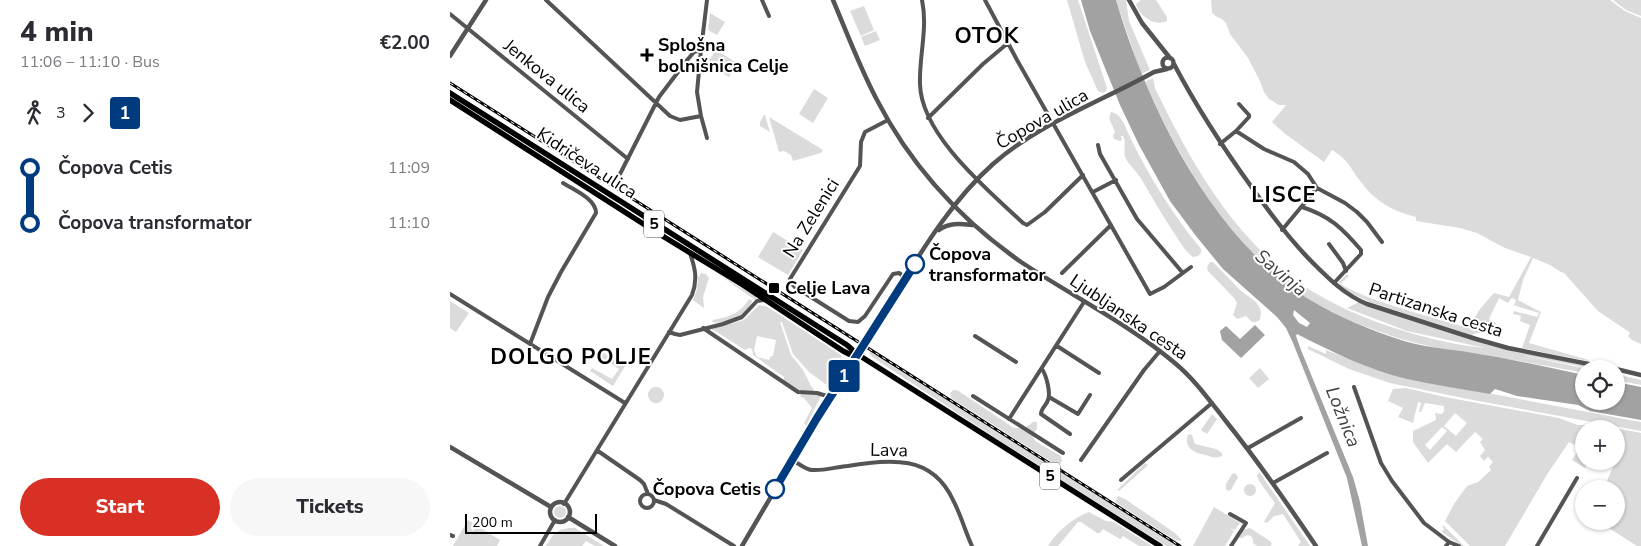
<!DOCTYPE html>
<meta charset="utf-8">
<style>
:root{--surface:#fff;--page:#f7f7f7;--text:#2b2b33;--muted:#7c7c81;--accent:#d93025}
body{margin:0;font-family:"Nunito Sans",sans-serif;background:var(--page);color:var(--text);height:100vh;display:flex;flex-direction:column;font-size:19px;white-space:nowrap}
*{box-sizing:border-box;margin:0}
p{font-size:16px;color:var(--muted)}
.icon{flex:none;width:28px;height:28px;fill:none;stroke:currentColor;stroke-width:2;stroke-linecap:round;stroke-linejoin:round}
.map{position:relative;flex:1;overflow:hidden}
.details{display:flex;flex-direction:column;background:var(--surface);width:450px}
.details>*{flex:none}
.badge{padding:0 10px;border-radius:4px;font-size:18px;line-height:32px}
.fabs{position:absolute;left:1125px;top:360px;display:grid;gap:10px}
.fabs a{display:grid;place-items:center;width:50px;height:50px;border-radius:50%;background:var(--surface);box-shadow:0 1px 4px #0004;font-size:25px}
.scale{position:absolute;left:15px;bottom:12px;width:132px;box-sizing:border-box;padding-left:5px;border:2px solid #000;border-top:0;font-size:14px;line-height:18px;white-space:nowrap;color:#000;-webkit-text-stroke:4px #fff;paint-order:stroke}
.map>.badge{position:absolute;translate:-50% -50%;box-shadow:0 0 0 2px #fff}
.legs{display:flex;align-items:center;gap:8px;height:55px;padding:0 20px;font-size:16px}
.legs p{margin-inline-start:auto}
.headline{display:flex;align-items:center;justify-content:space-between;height:85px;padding:0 20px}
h1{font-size:28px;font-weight:800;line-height:38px}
.button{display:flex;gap:10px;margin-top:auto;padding:10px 20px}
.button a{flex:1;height:58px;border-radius:30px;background:var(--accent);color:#fff;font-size:20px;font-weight:800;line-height:58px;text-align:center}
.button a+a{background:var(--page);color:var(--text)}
ul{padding:0 20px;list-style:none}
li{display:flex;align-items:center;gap:18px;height:55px;font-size:19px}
li i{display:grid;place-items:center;width:8px;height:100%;margin:0 6px;background:currentColor}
li i::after{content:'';width:12px;height:12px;margin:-6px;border:4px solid;border-radius:50%;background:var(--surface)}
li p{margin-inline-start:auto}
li:first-child i{background:linear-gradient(#0000 50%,currentColor 0)}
li:last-child i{background:linear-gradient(currentColor 50%,#0000 0)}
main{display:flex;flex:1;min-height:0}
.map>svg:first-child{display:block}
.green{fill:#dbdbdb;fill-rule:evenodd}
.water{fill:#a2a2a2;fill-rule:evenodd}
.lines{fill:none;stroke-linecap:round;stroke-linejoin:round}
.minor{stroke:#545454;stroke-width:4}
.tertiary{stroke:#545454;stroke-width:4.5}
.primary{stroke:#000;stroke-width:5.5}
.rail-casing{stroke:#000;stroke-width:3}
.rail{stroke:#fff;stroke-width:1;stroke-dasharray:4;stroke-linecap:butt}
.line-1-casing{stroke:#fff;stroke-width:11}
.line-1{stroke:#003b80;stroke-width:8}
.poi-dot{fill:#000;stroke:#fff;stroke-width:2}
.stop-1-dot{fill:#fff;stroke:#003b80;stroke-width:2.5}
.labels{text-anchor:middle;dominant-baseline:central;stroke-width:4;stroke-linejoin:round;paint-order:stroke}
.shield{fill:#fff;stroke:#4c4c4c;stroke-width:1}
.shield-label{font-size:16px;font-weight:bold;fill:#000}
.poi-label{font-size:18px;font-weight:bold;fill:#000;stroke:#fff;text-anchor:start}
.street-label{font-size:18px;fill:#000;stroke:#fff}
.stop-label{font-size:18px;font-weight:bold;fill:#000;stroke:#fff;text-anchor:start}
.water-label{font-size:19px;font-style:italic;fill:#434343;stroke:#fff}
.district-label{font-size:22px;font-weight:bold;letter-spacing:1px;fill:#000;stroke:#fff}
</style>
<main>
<section class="details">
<div class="headline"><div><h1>4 min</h1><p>11:06 – 11:10 · Bus</p></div><b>€2.00</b></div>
<div class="legs"><svg class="icon" aria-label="walk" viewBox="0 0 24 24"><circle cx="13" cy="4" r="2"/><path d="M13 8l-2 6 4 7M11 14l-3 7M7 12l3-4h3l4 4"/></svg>3<svg class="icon" aria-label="forward" viewBox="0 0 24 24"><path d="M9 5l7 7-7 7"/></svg><b class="badge" style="background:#003b80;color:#fff">1</b></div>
<ul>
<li><i style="color:#003b80"></i><b>Čopova Cetis</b><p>11:09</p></li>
<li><i style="color:#003b80"></i><b>Čopova transformator</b><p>11:10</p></li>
</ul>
<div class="button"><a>Start</a><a>Tickets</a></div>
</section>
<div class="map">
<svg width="1191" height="546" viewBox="0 0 1191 546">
<rect width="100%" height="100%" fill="#fff"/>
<!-- green -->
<path class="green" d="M617,0H628L657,88L656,91L653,93L648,91L635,62Z
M666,0H676L679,21L700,70L691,74Z
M691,0H706L717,17V21C705,27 689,16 686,4Z
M761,0H1160L1175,11L1191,18V344L1182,340L1178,336L1180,333L1179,332L1148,311L1114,273L1111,272L1100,265L1083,258L1073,280L1068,300L1091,312L1079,343L1139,360L1138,361L1072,348L1080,325L1070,321L1071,316L1063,314L1064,311L1087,317L1089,313L1066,306L1064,305L1066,300L1062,298L1058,303L1049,298L1039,319L1046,323L1043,331C1037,335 1027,331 1022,335L920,302L898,292L888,284L890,281L897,274L899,276L890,284C926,304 979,316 1018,328L1030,309L1044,293L1059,297L1081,257L1055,248L1027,233L1010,228L966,221V217C944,212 924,201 911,182C899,167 900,161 882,150L874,162L834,133L822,122L836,105H829L819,99L814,92L810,81L798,58L780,34L776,23L772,19L767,17L762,13Z
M1163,0H1191V16L1176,10Z
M414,6L424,30L411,36L400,11Z
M260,13L275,22L267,35L258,30Z
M426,31L430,40L415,46L411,37Z
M266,50L287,63L279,77L257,64Z
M703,78L705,88C742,165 786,243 860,290C883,304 907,315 932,324C965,335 1001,345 1035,348L957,331L897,308L909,302L1028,342L1054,349L1153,369H1144L1066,354L1138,369H1134V373C1108,368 1082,363 1056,359C1020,353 983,349 948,338C921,329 885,316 861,301C782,252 732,165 695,82Z
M364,89L378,98L363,123L349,114Z
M661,112C672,114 675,126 679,135C698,175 723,215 751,249V253L748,256L743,257C736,252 731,244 726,236C713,217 702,197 690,177C686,171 679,165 676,159C672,151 677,143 673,136H671L672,140L670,141L664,139L663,135L665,132L659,118Z
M314,115H315L320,132L310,126V122Z
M319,117L373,150L371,153L343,161L341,155L334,151L329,152Z
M323,232L353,250L338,275L308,257Z
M760,262H763L790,290L806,302L810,308L811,313L810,320L806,322H802L796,316L787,319L783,315L787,303L784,298L758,271L757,267Z
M251,273L256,274L259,278L253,297L254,308L243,300L247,289L248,278Z
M267,273L306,297V300H305Z
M299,299L302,300C301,315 275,325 262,322L263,320C279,317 291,313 299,299Z
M0,301L19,313L6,332L0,328Z
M309,305L316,306L385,351L391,355L393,362L378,386L359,372L343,354L332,322H330L341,355L353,370L361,386L363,388L364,392L371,396L356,426L354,423L362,408L355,399L350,396L352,393L334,382V377L303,355L302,349L299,348L295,350L262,329L294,320ZM307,336L326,340L323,356H321L319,360L307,357L304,350Z
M858,346L876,354V350L927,370V369L968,380L1191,422V431L1023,400L940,383L899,369L858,349Z
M421,351L727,546H716L541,435L422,357L419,353Z
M152,352L175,366L163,386L140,371L142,368L162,379L169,369L149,356Z
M810,368L819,379L808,388L799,378Z
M1166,374L1191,380V385L1166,380Z
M198 395a8 8 0 1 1 16 0a8 8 0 1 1-16 0Z
M956,388L995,397L1109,418L1128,425H1151L1191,433V546H1187L1154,525L1156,521H1166V489H1156V483L1163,467L1153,461H1166V429H1134V450L1119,442L1098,473L1055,546H1020L995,521L1004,504L1017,486L1028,482L1041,470L1039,467L1043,462L1038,457L1034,461L1030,456L1035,450L1030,442L1033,439L1025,432L1006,452L997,444L978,463L963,442V431L986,420L985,413L992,414L994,411V406L975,403L971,412H969L971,403L968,402L963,423L948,417L953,408L938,401L943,389ZM1005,413L1017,423L1006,436L994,426ZM992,427L997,431L980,450L975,445Z
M503,390H507L564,428H575L583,422H587V428L583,435L585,441L611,456L612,461L610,464H605L501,398L500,393Z
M762,414L767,419L757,434L751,430Z
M740,434L742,435L745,444L766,449L772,453V456C765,459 762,457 756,455C745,453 733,448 738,435Z
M1127,452L1134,456V461H1140L1135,468L1122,460Z
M695,463L698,465L697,466L669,491L667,490Z
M785,473L788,477L781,490L778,491L776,489V484L782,474Z
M808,473H810L860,546H848L851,542L833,514L824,516L817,523L814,522L825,503L809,481L807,476Z
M794 490a6 6 0 1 1 12 0a6 6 0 1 1-12 0Z
M668,496L675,499L725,533L731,539V541L725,540L665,502Z
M104 512a6 6 0 1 1 12 0a6 6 0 1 1-12 0Z
M764,507L790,523L785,530L780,528L784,531L775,546H743Z
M639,512L656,521L664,522L702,546H689L673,536L670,539L653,529L650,533H647L631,522H628L608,546H598C607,531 623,518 639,512Z
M18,520L50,540L47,546H3Z
M993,525L1014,546H1012L992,532L994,528L992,527Z
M119,528H125L154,546H145L136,541L132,546H96C103,535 105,530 119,528Z
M800,528L820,541L822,544L820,546H807L803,543V540L801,536L797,535L792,538H789L793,530Z"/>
<!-- water -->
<path class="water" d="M631,0H666C696,102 754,221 840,286C848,291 854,297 862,301C886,316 921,330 948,339C970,347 1000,349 1023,353C1060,359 1097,367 1134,375V401H1166V382L1191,387V420L1140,411L1128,405L1067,396L1045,389L1040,394C1013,389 985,385 957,379C919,370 882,352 847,334L846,336L851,350L903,477L910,502L918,546H912L897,478L843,343L836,328L827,317L773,269L746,236L720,201L689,145L670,105L640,31ZM844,310L860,323L857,327L849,323L843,315Z
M805,325L815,335L791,358L772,340L770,331L776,326L790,339Z"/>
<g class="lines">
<!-- minor -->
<path class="minor" d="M96,0L220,116L230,120L251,116L257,138
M312,0L319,16
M472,0C478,28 469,56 470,84C471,135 538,190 573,223L577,225L595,212L633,175
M535,0L567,60L700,294L714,287L741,267
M0,14L178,159
M251,50L257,0
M478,118L533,64L558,43
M438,120L415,132L411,142L410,166L340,279L341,283L345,287L399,321L408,322L415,316L443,274L449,273L456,278
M786,131L799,117V115L789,104
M770,144L786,131L814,149L844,162L858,174L867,188L895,203L907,212L917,222L932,242
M648,145L650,154L687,219L732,272
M169,176L209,97L238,59L244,52L251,50L247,92L251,116
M643,192L666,180
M852,207C880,216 892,228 911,250V254L884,283
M832,230L867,188
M879,244L893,263L896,271
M612,273L661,225
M0,294L175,403
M253,328L348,392L367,393L380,397
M219,332L225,334L230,335L273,324L292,317L307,301L314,300
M525,336L566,362
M80,344L98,297L111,272L146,213C146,199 124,190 113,183
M607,346L649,373
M592,369C596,375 601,392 598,400C596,406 591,408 591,414L620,434
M904,387L931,463L942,481L974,523L999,542L996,546
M523,396L613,453
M599,397L628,414L640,395
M559,419L634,302
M798,448L851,418
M148,451L190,480L194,484L198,494
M342,460C348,463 356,470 362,470C373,471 386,467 397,466C439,460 481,453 503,500C511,515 515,531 522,546
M631,460L694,370L710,351
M671,480L762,403
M823,483L877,453
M190 501a7 7 0 1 1 14 0a7 7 0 1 1-14 0Z
M204,500L216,504L284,546
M114,504L242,295C248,279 245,268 240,253
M780,514L796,523L781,546
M0,535L3,536
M999,542L1009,546
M90,546L105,520
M1087,546L1127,478"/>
<!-- tertiary -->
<path class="tertiary" d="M383,0C397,33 410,68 427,100C461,166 511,220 571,262C622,296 679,324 726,364C745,380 760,401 775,420C808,461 837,503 866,546
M679,0L692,23L720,58
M0,56L36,0
M712.5 63a5.5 5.5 0 1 1 11 0a5.5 5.5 0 1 1-11 0Z
M724,64C747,108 774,149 803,189C822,216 840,240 863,263C879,279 895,295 917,304L1026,339L1058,348L1164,369
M489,230C500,222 511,224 524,225
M1166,369L1191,375
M0,447L101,507
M100 512a10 10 0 1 1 20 0a10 10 0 1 1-20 0Z
M118,517L165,546
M292,546C338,467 385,390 433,313C466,261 497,205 543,164C588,124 652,101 704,72L717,69"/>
<!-- primary -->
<path class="primary" d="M0,93L397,345L407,354L710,546
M0,100L206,232L293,285L393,351L401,355L407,354"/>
<defs>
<path id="rail" d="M0,83L730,546"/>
</defs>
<!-- rail casing -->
<use href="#rail" class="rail-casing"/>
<!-- rail -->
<use href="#rail" class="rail"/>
</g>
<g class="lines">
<defs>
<path id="line-1" d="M325,489L367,418L465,264"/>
</defs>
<!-- line-1 casing -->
<use href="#line-1" class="line-1-casing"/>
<!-- line-1 -->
<use href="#line-1" class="line-1"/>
</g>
<!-- markers -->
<g class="poi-dot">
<path d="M194.5 47.5h5v5h5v5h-5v5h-5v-5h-5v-5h5z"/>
<rect x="318" y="282" width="12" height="12" rx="2.5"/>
</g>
<g class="stop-1-dot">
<circle cx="465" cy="264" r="9"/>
<circle cx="325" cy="489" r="9"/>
</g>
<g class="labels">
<!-- shield labels -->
<g class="shield">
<rect x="194" y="210.5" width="20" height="27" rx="4"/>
<rect x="590" y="462.5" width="20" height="27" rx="4"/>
</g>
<g class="shield-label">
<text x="204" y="224">5</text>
<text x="600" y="476">5</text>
</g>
<!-- poi labels -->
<g class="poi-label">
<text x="208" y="45">Splošna<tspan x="208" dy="21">bolnišnica Celje</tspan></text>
<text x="335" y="288">Celje Lava</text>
</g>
<!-- street labels -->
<g class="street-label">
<text transform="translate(97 76) rotate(39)">Jenkova ulica</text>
<text transform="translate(592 119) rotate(-30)">Čopova ulica</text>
<text transform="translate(137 163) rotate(33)">Kidričeva ulica</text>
<text transform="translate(361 218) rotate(-58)">Na Zelenici</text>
<text transform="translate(986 310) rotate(18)">Partizanska cesta</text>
<text transform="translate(679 317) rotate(34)">Ljubljanska cesta</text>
<text transform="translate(439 450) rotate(1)">Lava</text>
</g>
<!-- stop labels -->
<g class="stop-label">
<text x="479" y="254">Čopova<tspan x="479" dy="21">transformator</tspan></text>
<text x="311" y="489" text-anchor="end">Čopova Cetis</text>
</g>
<!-- water labels -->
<g class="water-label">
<text transform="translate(831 273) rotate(40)">Savinja</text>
<text transform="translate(893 417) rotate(68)">Ložnica</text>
</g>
<!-- district labels -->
<g class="district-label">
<text x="537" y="36">OTOK</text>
<text x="834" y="195">LISCE</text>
<text x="121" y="357">DOLGO POLJE</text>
</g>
</g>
</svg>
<div class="fabs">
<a><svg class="icon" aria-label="locate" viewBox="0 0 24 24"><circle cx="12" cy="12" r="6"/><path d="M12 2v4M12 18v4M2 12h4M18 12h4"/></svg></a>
<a>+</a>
<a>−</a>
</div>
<div class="scale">200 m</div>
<b class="badge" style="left:394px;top:376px;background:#003b80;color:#fff">1</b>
</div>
</main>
